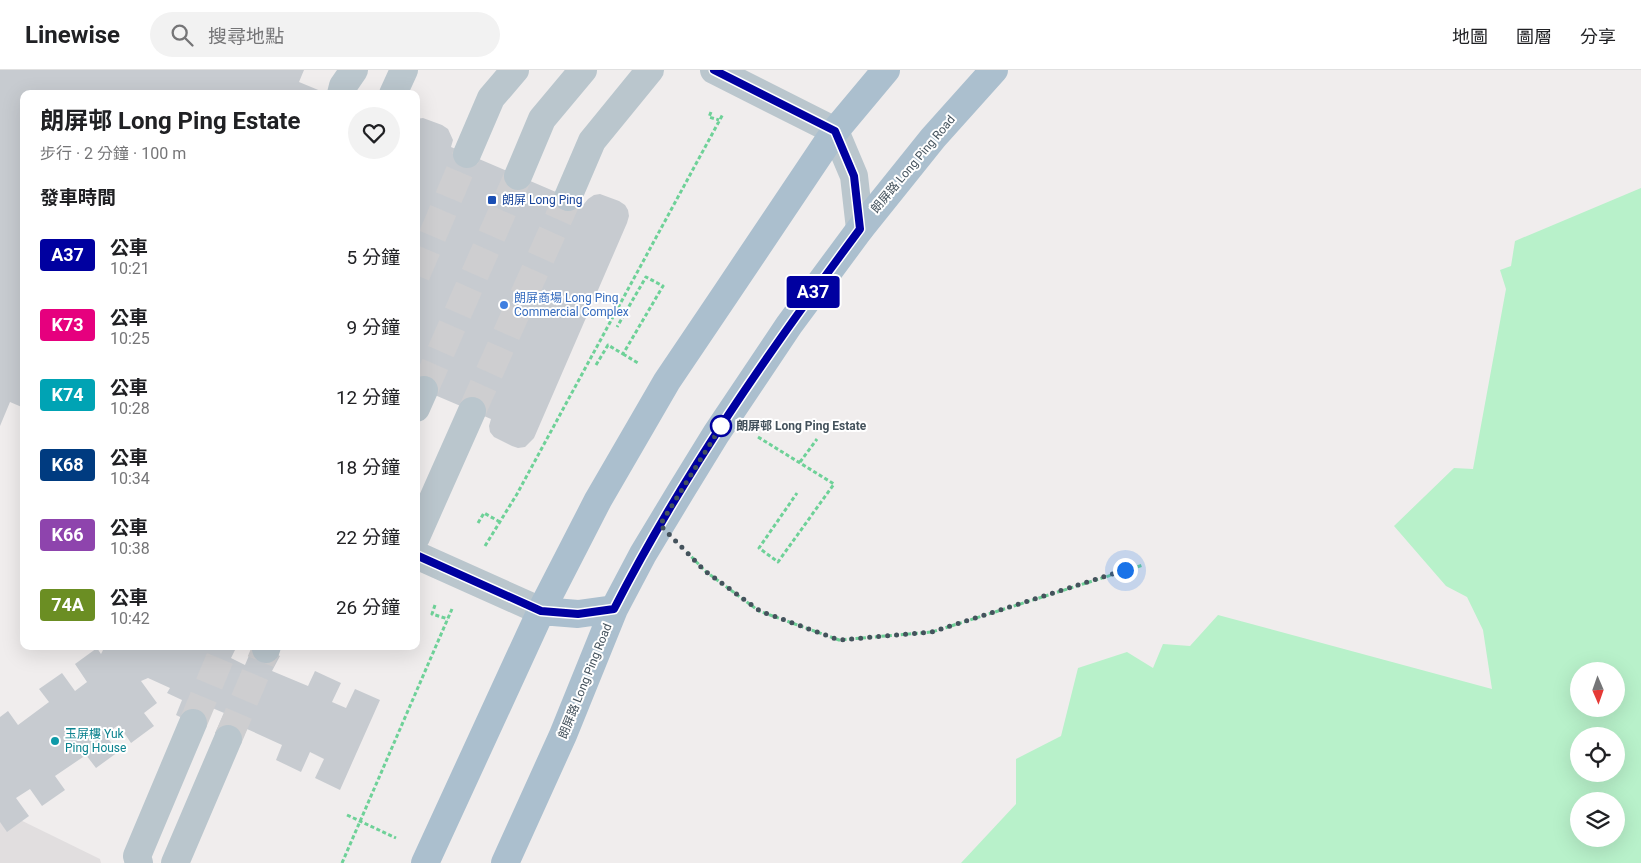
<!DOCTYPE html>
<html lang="zh-TW">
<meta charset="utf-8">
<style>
:root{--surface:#fff;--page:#f2f2f2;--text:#202124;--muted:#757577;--line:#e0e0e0}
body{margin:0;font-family:Roboto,"Noto Sans TC",sans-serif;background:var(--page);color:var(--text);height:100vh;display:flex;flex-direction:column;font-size:19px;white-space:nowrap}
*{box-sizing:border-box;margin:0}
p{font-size:16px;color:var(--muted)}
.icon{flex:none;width:28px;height:28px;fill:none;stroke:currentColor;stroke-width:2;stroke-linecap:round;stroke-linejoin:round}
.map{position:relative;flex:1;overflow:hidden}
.drawer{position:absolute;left:20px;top:20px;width:400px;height:560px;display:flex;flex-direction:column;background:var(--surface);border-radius:10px;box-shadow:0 5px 20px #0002}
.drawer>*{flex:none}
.badge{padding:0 10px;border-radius:4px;font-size:18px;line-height:32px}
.needle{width:32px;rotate:178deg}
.tools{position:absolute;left:1570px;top:592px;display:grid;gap:10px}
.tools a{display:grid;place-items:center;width:55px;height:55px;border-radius:50%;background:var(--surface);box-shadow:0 5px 20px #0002;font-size:25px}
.you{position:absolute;width:25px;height:25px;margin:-12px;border:4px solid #fff;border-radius:50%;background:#1a73e8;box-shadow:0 0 0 8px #1a73e833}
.map>.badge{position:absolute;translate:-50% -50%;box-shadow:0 0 0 2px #fff}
h2{padding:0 20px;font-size:19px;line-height:45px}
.round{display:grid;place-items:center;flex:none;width:52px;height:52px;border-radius:26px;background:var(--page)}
.headline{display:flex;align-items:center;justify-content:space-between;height:85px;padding:0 20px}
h1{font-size:24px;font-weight:700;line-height:38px}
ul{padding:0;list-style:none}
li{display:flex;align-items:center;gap:15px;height:70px;padding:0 20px}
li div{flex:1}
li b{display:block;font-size:19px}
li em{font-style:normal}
li .badge{min-width:55px;font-weight:700;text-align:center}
header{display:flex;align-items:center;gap:30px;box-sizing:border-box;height:70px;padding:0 25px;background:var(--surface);border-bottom:1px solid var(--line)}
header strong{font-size:24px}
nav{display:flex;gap:28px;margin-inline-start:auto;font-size:18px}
.search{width:350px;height:45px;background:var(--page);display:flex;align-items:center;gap:12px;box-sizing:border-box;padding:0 18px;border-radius:28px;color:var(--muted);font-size:19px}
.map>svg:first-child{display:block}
.education{fill:#e1dedf}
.green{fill:#b8f1ca;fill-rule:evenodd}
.building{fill:#c7cbd0}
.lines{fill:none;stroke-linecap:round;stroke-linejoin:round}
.minor-tunnel{stroke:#ceced0;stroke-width:28;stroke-dasharray:28 14;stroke-linecap:butt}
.path{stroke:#6ed198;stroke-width:3;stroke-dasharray:4 2.5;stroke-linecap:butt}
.minor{stroke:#bac6cd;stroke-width:28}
.major{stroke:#abbfce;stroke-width:28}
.line-casing{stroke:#fff;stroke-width:11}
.line{stroke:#0000a0;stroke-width:8}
.walk{stroke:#44525c;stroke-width:5;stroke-dasharray:0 9}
.transit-dot{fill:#1a4fb4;stroke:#fff;stroke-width:2}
.shop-dot{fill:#3f7fe0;stroke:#fff;stroke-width:2}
.stop-dot{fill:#fff;stroke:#0000a0;stroke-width:2.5}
.culture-dot{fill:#0f9aa8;stroke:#fff;stroke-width:2}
.labels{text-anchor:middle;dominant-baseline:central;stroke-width:4;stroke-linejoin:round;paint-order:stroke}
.street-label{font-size:12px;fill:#44525c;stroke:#fff}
.transit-label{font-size:12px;fill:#164399;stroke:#fff;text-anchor:start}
.shop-label{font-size:12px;fill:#366cbe;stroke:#fff;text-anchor:start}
.stop-label{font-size:12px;font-weight:bold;fill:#44525c;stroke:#fff;text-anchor:start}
.culture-label{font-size:12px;fill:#0d838f;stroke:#fff;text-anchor:start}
</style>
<header>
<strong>Linewise</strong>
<div class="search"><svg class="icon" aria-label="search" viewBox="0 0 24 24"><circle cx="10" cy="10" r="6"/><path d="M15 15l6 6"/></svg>搜尋地點</div>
<nav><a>地圖</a><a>圖層</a><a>分享</a></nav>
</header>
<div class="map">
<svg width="1641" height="793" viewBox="0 0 1641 793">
<rect width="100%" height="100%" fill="#f0eded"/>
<!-- education -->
<path class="education" d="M0,740L100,789L101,793H0Z"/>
<!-- green -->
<path class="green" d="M1641,118V793H961L1016,734V689L1061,666L1078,598L1127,582L1153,598L1163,574L1190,576L1218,545L1492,619L1483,560L1467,527L1446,516L1394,456L1454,398L1473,399L1506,219L1500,200L1511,196L1515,171ZM1616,601V639H1579V601ZM1579,666H1616V704H1579ZM1579,731H1616V769H1579Z"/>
<!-- building -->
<path class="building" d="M0,0H304L299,12L328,24H24V338L10,332L0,356Z
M423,48L442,55L448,59L453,70L451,77L584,134L588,129L594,125L600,124L619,131L625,135L628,140L629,146L627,153L534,368L525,377L518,378L512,376L494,367L490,362L489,356L491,349L416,317V49Z
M105,576H237L231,588L245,595L253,576H259L280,586L272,601L308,616L315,601L341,613L332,632L346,638L355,619L380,630L340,720L315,708L324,689L310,682L301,702L276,690L282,675L247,659L240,674L215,663L224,643L210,637L201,657L176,645L182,630L167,623L170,618L148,608L141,611L157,633L144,643L154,656L131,673L119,655L105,664L118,682L96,698L86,685L55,706L65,720L42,736L30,719L16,728L29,746L7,762L0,752V647L8,641L18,655L49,632L39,619L62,603L75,621L87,612L75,594L97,578L101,584Z"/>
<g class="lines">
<!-- minor-tunnel -->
<path class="minor-tunnel" d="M416,205L467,84
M424,320L518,106
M472,341L568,127
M193,653L225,576
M228,669L266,579"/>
<!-- path -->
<path class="path" d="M711,42L709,47L719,50
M623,284L638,293
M596,295L608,275L623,284L663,216L646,207L617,257
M758,367L834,414L778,492L759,478L797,423
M800,392L817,369
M478,453L484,443L500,452
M485,476L517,424L723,44
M687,482L705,501L759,541L839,570L932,562L1143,495
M435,535L432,544L448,549
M347,745L396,768
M342,793L452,539"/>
<!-- minor -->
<path class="minor" d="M714,0L835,61L854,106L860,159
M341,24L343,16L354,0
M393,24L404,0
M467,84L491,28L515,0
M518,106L542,49L583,0
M568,127L592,71L650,0
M416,338L424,320
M416,467L472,341
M416,485L541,541
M266,579L267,576
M139,793L137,786L193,653
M175,793L228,669"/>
<!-- major -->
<path class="major" d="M541,541L578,544L614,539
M425,793L541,541L598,430L667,311L727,222L835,61L886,0
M505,793L563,665L614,539L643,484L681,421L716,364L789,255L860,159L933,68L994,0"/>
</g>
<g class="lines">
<defs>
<path id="line" d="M416,485L541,541L578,544L614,539C683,404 770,280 860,159L854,106L835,61L714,0"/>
</defs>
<!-- line casing -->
<use href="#line" class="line-casing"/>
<!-- line -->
<use href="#line" class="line"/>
<!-- walk -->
<path class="walk" d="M721,356L725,350L660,455L705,501L760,541L839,570L932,562L1125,500"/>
</g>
<!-- markers -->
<rect class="transit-dot" x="487" y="125" width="10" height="10" rx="2.5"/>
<circle class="shop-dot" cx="504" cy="235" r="5"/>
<circle class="stop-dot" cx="721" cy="356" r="10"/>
<circle class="culture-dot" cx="55" cy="671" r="5"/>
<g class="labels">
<!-- street labels -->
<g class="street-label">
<text transform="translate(913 94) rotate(-50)">朗屏路 Long Ping Road</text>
<text transform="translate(585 611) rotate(-68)">朗屏路 Long Ping Road</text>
</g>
<!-- transit labels -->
<g class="transit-label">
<text x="502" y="130">朗屏 Long Ping</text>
</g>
<!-- shop labels -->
<g class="shop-label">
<text x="514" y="228">朗屏商場 Long Ping<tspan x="514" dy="14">Commercial Complex</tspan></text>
</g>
<!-- stop labels -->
<g class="stop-label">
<text x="736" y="356">朗屏邨 Long Ping Estate</text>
</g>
<!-- culture labels -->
<g class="culture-label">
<text x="65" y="664">玉屏樓 Yuk<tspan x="65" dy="14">Ping House</tspan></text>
</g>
</g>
</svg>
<div class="tools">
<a><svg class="needle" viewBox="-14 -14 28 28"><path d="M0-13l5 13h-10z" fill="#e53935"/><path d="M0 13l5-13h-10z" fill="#757577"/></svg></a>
<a><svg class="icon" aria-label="locate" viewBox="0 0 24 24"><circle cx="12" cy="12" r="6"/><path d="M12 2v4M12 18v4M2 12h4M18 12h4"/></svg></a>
<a><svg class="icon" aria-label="layers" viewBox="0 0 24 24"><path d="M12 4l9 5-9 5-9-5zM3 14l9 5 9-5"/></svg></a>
</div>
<div class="you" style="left:1125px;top:500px"></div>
<b class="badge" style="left:813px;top:222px;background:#0000a0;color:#fff">A37</b>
<section class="drawer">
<div class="headline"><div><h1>朗屏邨 Long Ping Estate</h1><p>步行 · 2 分鐘 · 100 m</p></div><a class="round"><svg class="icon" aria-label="heart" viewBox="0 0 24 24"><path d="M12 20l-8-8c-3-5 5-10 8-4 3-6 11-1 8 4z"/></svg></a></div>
<h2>發車時間</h2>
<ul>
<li><span class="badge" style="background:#0000a0;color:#fff">A37</span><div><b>公車</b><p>10:21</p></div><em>5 分鐘</em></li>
<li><span class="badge" style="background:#e6007e;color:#fff">K73</span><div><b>公車</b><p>10:25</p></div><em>9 分鐘</em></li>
<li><span class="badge" style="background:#00a3b4;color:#fff">K74</span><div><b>公車</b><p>10:28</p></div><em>12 分鐘</em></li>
<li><span class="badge" style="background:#003b80;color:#fff">K68</span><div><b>公車</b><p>10:34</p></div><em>18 分鐘</em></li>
<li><span class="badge" style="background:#8e44ad;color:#fff">K66</span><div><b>公車</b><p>10:38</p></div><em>22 分鐘</em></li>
<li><span class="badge" style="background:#6b8e23;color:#fff">74A</span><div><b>公車</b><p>10:42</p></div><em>26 分鐘</em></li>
</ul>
</section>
</div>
